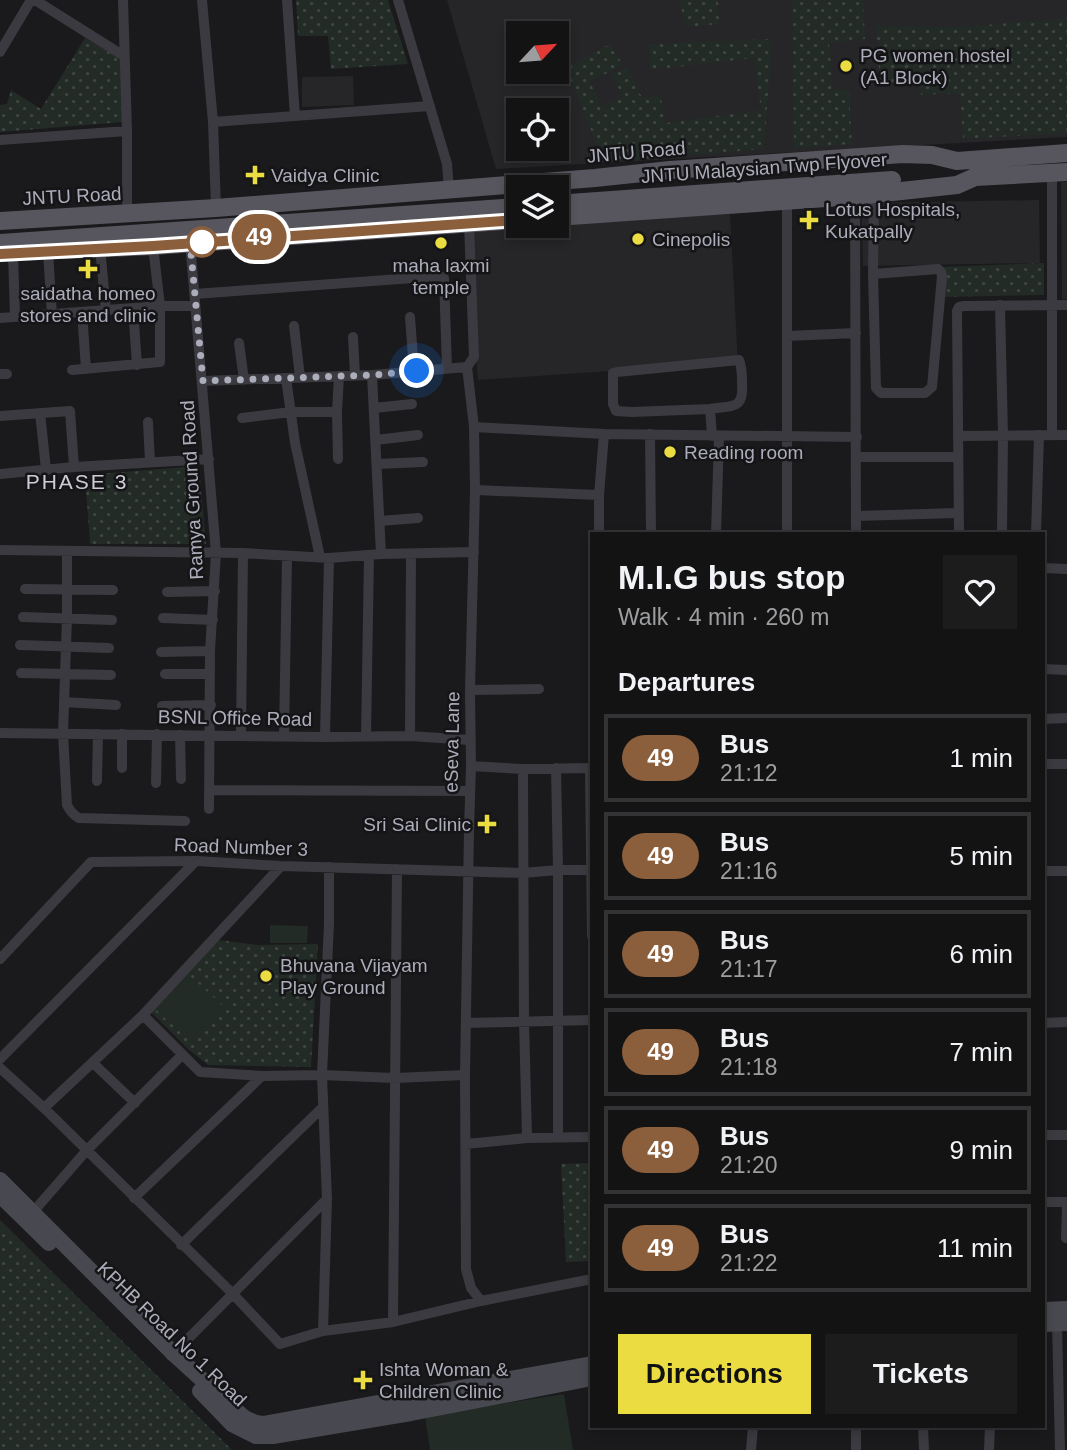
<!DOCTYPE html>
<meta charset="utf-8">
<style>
:root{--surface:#141314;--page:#1d1c1d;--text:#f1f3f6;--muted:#9d9ea0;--line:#333234;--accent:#ebdc42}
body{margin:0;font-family:Arial,sans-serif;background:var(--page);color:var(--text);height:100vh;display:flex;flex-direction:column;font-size:26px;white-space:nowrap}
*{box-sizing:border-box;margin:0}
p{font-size:23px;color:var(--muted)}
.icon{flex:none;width:38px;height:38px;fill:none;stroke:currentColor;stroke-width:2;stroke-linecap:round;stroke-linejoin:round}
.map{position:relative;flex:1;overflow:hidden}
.details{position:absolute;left:590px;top:532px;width:455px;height:896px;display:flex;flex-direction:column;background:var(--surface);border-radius:0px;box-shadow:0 4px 10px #0003,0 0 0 2px var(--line)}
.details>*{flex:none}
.badge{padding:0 14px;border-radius:23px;font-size:24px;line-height:46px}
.needle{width:46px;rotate:64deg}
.tools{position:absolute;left:506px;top:21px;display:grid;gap:14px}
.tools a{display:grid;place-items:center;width:63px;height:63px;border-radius:0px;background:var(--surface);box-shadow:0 4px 10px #0003,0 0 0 2px var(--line);font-size:35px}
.you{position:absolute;width:35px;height:35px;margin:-18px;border:5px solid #fff;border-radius:50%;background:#1a73e8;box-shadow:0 0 0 10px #1a73e833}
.map>.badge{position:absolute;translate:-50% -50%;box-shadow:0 0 0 4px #fff}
h2{padding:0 28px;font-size:26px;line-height:63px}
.round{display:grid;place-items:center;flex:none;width:74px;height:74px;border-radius:0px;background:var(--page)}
.headline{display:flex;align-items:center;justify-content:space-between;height:119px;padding:0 28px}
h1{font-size:33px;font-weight:700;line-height:52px}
.primary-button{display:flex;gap:14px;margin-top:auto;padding:14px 28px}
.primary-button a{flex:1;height:80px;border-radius:0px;background:var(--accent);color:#111;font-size:28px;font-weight:700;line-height:80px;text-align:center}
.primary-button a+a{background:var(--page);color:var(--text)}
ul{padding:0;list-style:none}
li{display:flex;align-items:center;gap:21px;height:88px;margin:0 14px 10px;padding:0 14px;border:4px solid var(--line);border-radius:0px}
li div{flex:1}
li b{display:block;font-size:26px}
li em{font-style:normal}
li .badge{min-width:77px;font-weight:700;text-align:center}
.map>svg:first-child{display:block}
.built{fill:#262528;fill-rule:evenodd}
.grass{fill:url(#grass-dots)}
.pitch{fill:#232b26}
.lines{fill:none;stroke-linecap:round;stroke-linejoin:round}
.minor{stroke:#3b3a40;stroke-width:10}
.secondary{stroke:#484850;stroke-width:16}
.primary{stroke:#57565f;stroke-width:18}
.line-casing{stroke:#fff;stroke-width:16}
.line{stroke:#8b5e3c;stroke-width:10}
.walk{stroke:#acadba;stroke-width:7;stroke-dasharray:0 12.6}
.poi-dot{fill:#ebdc42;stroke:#151416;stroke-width:2.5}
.stop-dot{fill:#fff;stroke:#8b5e3c;stroke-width:3.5}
.labels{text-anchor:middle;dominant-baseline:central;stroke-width:5;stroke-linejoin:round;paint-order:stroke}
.poi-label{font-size:19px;fill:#acadba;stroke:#151416;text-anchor:start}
.street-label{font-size:19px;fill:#acadba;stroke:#151416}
.neighbourhood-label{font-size:21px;letter-spacing:2px;fill:#cdcdd6;stroke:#151416}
</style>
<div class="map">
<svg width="1067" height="1450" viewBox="0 0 1067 1450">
<defs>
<pattern id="grass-dots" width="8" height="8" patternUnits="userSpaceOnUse" patternTransform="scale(1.75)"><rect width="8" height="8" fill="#232b26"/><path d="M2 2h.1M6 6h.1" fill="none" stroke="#404743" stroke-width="1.8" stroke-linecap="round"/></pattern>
</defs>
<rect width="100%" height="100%" fill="#1a191b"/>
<!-- built -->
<path class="built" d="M447,0H1067V137L496,169ZM518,33H556V72H518ZM518,110H556V149H518Z
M353,76L354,105L302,107V77Z
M1061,182H1067V299H1062Z
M1039,200L1040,263L863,266L861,203Z
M730,214L738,365L594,372L478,380L466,228L556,226L557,222L582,220Z"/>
<!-- grass -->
<path class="grass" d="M296,0H388L408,64L331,69L328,36H298Z
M679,0H718L719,24L686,27Z
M792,0H863L865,39L829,43L833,89L849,90L852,144L794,148Z
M1067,18V133L963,139L960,93L921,95L919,80L880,84L876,26L962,27Z
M85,38L120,59L123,122L0,132V105L7,104L11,90L41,109Z
M772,39L764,149L604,162L566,68L610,44L623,65L590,82L601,106L623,97L611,74L628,68L642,98L660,95L666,123L761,110L754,58L650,70L649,44Z
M1044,263V295L939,297L940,267Z
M199,466L206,544H90L85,475Z
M218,940L258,945L318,944L311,1067L208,1065L189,1050L151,1012Z
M591,1163V1261L566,1262L561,1164Z
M0,1220L232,1450H0Z"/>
<!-- pitch -->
<path class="pitch" d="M270,925L308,926L307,943H270Z
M189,975L222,1005L190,1041L157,1011Z
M564,1394L573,1450H430L425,1416Z"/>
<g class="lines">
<!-- minor -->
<path class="minor" d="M35,0L124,56
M123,0L127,131
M202,0L213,122L216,208
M287,0L295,116
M398,0L447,164L449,190
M0,52L31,0
M213,122L430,106
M0,140L127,131V214
M855,196L856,534
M787,200V534
M469,223L474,357L467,367L474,427L475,490L470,690L471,766L469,830L465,1075L466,1269L471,1288L481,1301
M190,242L216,553L210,651L209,809
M100,248L106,310
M48,251L52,315
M13,253L15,317
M873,274L938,269L941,272L942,276L932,387L925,393H881L876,388L873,274L874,194
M195,294L440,276L444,278L447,368
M1000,305L1003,436L1002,534
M133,308L137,365
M82,312L86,369
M410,317L414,371
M0,318L160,306H195
M294,326L300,377
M787,336L856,333
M353,337L355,375
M239,343L244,380
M72,370L160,362V306L153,246
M0,374H7
M372,375L381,554
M286,378L295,443L320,557
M203,381L372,375L467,367
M374,408L412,404
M710,409C734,405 744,410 742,382C742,374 742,367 739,360L617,372L613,373V404L616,411L632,412L710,409L712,436
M337,412L338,459
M40,413L46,469
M0,416L70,411L74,467
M242,418L291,412H337L339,376
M148,422L150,462
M474,427L604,434L857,437
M650,434L651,534
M1052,435V172
M958,436L1067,435
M376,440L418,435
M856,457H958
M377,464L423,462
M0,474L74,467L209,459
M475,490L599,495
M856,516L958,513
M380,521L418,518
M599,534V495L604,434
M716,534L719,437
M959,534L957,311L959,307L964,306L1067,305
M1036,534L1039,435
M0,550L243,553L329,558L381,554L474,552
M67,551V618L63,734L67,805C70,811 73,815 79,818L185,821
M1043,568L1067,569
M25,589L113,590
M167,592L215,591
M23,617L112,620
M163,618L213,620
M20,645L109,648
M161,652L210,651
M1043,669L1067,670
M21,673L111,675
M165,674H210
M470,690L539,689
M64,702L116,705
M162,706L211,705
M1043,719L1067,718
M0,733L325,737L410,736L470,740
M122,734V768
M180,735L181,779
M241,735L243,553
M284,736L287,557
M366,736L369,555
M410,736L411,554
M325,737L329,558
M1043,764H1067
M471,766L523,769L592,768
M556,768L558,870V1137
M590,768L592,936
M523,769L524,1021L527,1138
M97,781L98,734
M156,783L157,734
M209,790L470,791
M1043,871H1067
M0,959L91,862L196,861L281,866L523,873L558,870H592
M143,1015L200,1072L262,1076L322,1075L395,1078L465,1075
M467,1023L592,1020
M1043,1023L1067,1022
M0,1059L196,861
M93,1063L135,1103
M0,1068L44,1108L232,1293L280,1344L323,1331L393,1322L481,1301L592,1279
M44,1108L143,1015L281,866
M1043,1135H1067
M466,1144L527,1138L592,1137
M134,1198L262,1076
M1043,1202H1067
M33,1212L87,1150L182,1055
M1066,1238L1067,1207
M181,1245L323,1107
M393,1322L397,869
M1057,1323L1060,1450
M323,1331L327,1199L322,1075L329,923V867
M171,1356L327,1199
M923,1426L924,1450
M751,1450L753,1426
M856,1450V1426
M989,1450L990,1426"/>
<!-- secondary -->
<path class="secondary" d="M0,1180L174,1354L241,1415C248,1421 254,1423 263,1424L592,1364
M0,1195L49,1243
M1043,1310L1067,1309
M1043,1324L1067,1323
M200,1391L232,1424L256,1436H273L411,1413L592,1378"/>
<!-- primary -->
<path class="primary" d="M556,204L892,180
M556,217L855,196L957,185L975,177L1067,172
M0,221L216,208L595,178L670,170L903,154L932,155L957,161L1067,153
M0,243L518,207
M61,250L153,246L518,220"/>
</g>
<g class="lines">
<defs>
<path id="line" d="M0,254L153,246L518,220"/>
</defs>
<!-- line casing -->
<use href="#line" class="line-casing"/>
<!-- line -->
<use href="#line" class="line"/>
<!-- walk -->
<path class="walk" d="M202,242H190L203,381L372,375L417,371"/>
</g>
<!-- markers -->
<g class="poi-dot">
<circle cx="846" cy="66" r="7"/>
<path d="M251.5 164.5h7v7h7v7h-7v7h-7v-7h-7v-7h7z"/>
<path d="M805.5 209.5h7v7h7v7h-7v7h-7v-7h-7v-7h7z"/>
<circle cx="638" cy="239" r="7"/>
<circle cx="441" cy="243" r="7"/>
<path d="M84.5 258.5h7v7h7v7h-7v7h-7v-7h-7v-7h7z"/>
<circle cx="670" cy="452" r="7"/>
<path d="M483.5 813.5h7v7h7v7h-7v7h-7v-7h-7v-7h7z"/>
<circle cx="266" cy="976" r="7"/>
<path d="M359.5 1369.5h7v7h7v7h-7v7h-7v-7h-7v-7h7z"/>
</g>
<circle class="stop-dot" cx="202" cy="242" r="14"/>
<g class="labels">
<!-- poi labels -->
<g class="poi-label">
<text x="860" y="55">PG women hostel<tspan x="860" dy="22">(A1 Block)</tspan></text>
<text x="271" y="175">Vaidya Clinic</text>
<text x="825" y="209">Lotus Hospitals,<tspan x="825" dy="22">Kukatpally</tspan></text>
<text x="652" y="239">Cinepolis</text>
<text x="441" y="265" text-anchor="middle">maha laxmi<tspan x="441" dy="22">temple</tspan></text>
<text x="88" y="293" text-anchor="middle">saidatha homeo<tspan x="88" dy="22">stores and clinic</tspan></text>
<text x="684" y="452">Reading room</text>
<text x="471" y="824" text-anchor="end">Sri Sai Clinic</text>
<text x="280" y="965">Bhuvana Vijayam<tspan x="280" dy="22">Play Ground</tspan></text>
<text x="379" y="1369">Ishta Woman &amp;<tspan x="379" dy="22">Children Clinic</tspan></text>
</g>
<!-- street labels -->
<g class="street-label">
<text transform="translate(636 152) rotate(-5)">JNTU Road</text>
<text transform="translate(764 168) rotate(-4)">JNTU Malaysian Twp Flyover</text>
<text transform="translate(72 196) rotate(-3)">JNTU Road</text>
<text transform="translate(192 490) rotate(-93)">Ramya Ground Road</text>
<text transform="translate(235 718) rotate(1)">BSNL Office Road</text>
<text transform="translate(452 742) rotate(-89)">eSeva Lane</text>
<text transform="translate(241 847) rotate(2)">Road Number 3</text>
<text transform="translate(172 1334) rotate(44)">KPHB Road No 1 Road</text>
</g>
<!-- neighbourhood labels -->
<g class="neighbourhood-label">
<text x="77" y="481">PHASE 3</text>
</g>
</g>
</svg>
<div class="tools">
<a><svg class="needle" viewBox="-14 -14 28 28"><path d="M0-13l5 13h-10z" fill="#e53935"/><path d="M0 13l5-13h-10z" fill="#9d9ea0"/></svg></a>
<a><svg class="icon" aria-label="locate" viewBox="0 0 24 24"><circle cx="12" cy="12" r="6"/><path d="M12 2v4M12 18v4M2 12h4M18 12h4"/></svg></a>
<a><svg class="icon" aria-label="layers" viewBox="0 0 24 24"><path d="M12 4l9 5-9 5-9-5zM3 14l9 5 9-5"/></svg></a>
</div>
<div class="you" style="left:417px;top:371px"></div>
<b class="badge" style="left:259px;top:237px;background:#8b5e3c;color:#fff">49</b>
<section class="details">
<div class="headline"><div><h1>M.I.G bus stop</h1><p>Walk · 4 min · 260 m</p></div><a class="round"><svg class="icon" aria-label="heart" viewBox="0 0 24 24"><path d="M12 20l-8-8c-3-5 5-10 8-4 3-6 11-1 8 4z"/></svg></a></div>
<h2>Departures</h2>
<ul>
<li><span class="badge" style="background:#8b5e3c;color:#fff">49</span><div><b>Bus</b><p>21:12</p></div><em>1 min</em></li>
<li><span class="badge" style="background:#8b5e3c;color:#fff">49</span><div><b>Bus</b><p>21:16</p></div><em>5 min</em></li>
<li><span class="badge" style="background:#8b5e3c;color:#fff">49</span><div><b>Bus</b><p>21:17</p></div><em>6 min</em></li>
<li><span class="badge" style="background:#8b5e3c;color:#fff">49</span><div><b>Bus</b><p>21:18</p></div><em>7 min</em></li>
<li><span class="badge" style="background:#8b5e3c;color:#fff">49</span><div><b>Bus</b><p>21:20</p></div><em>9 min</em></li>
<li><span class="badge" style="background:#8b5e3c;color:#fff">49</span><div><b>Bus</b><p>21:22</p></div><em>11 min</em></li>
</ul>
<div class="primary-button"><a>Directions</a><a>Tickets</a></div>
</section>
</div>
